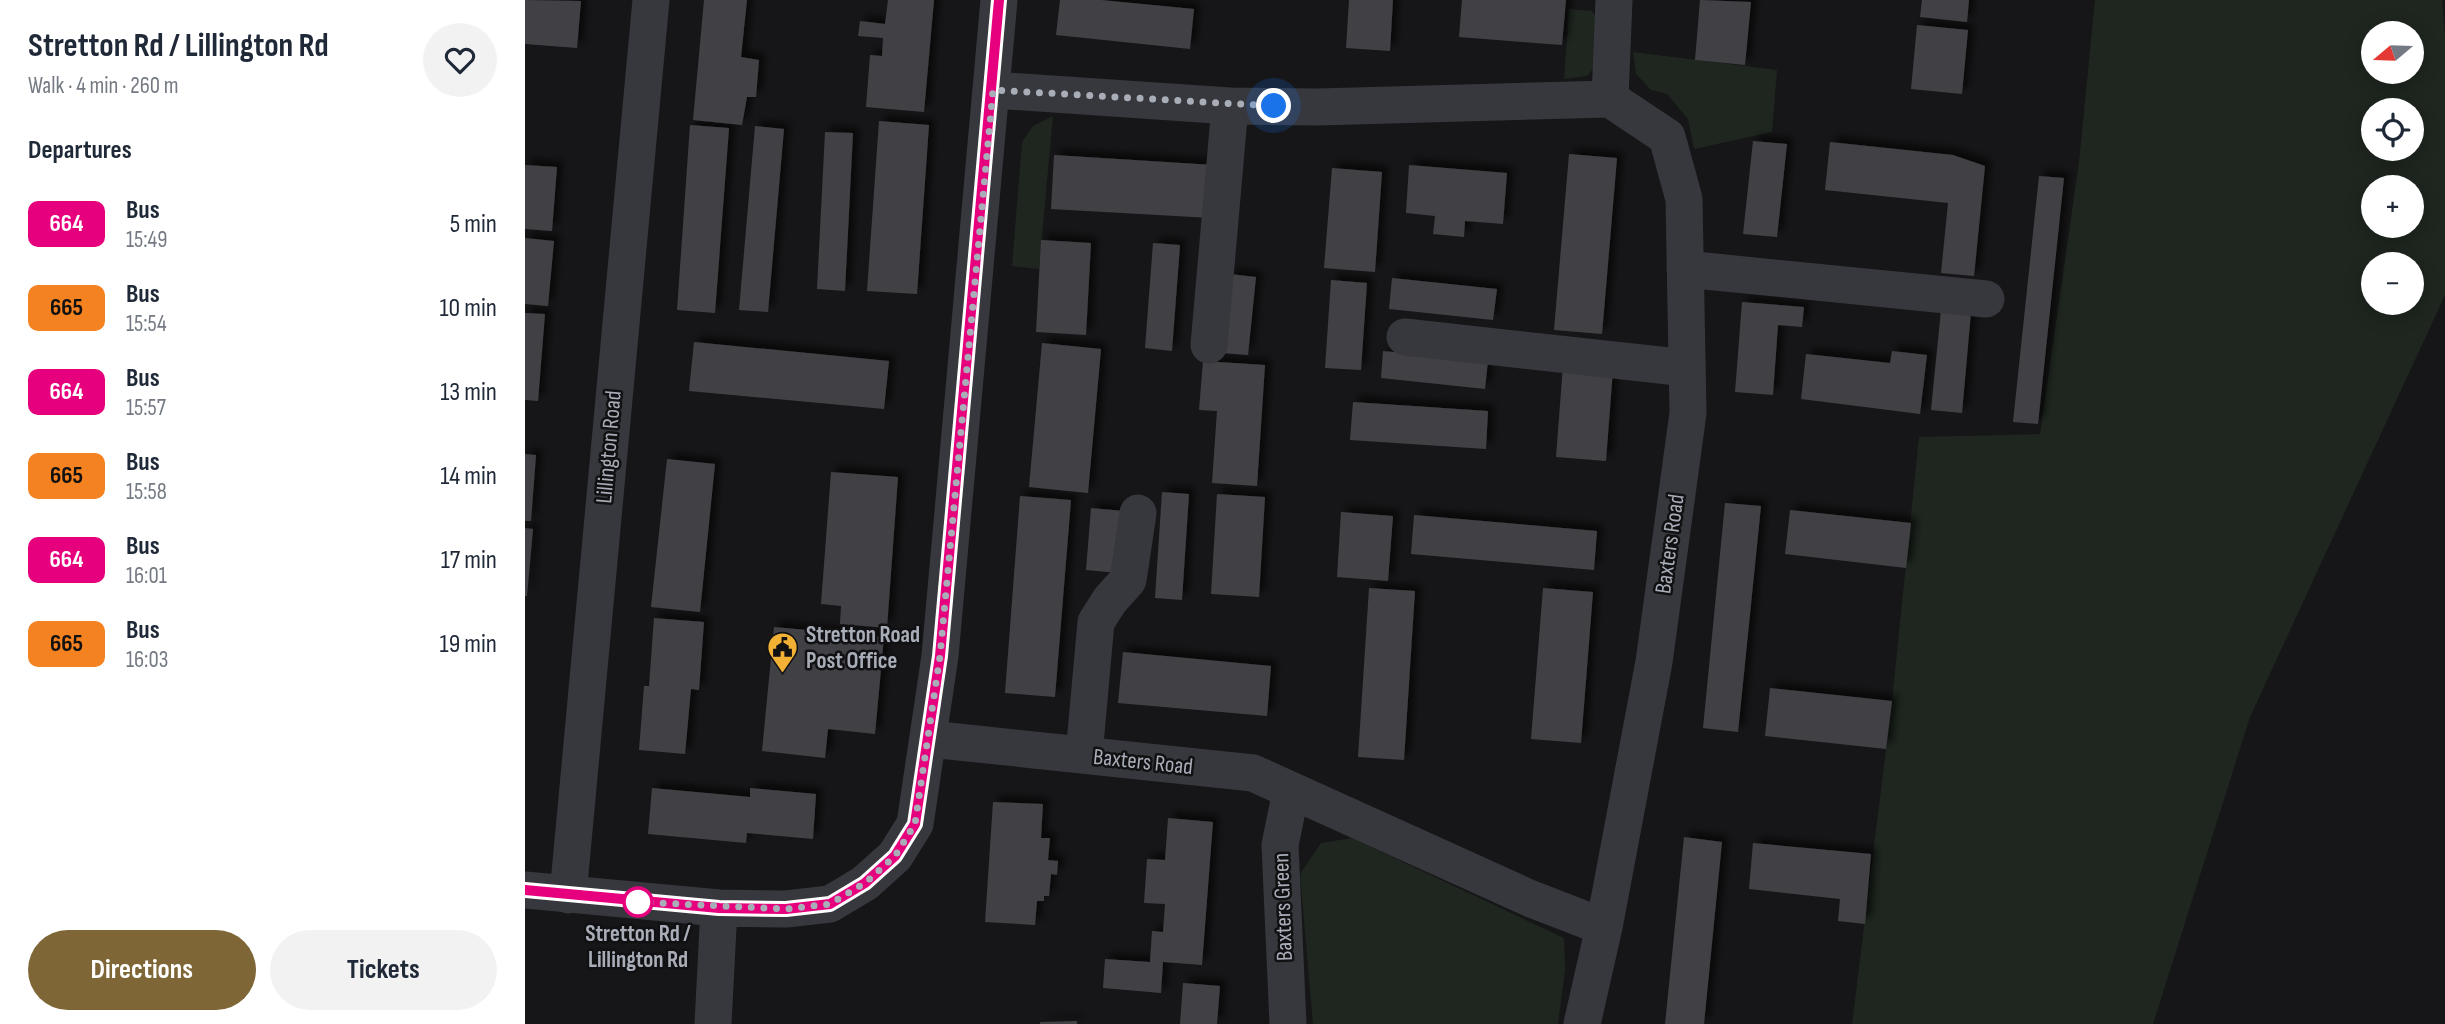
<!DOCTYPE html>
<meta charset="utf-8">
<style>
:root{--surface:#fff;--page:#f2f2f3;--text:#1f2937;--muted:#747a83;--accent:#7e6636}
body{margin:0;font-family:"Sofia Sans Condensed",sans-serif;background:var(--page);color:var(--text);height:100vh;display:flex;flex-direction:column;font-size:26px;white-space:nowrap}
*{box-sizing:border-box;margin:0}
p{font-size:23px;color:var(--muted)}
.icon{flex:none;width:38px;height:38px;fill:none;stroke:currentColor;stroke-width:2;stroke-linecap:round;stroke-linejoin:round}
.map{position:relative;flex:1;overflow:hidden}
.side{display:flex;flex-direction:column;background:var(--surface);width:525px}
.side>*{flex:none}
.badge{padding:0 14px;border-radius:10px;font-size:24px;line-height:46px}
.needle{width:46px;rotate:251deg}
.tools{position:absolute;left:1836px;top:21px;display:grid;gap:14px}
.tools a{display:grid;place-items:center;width:63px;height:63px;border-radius:50%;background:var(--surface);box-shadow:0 4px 18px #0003;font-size:35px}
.you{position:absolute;width:35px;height:35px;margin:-18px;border:5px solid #fff;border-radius:50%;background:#1a73e8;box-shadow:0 0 0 10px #1a73e833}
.map>.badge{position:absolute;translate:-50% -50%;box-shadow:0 0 0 4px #fff}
h2{padding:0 28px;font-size:26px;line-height:63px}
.round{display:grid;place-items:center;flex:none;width:74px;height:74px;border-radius:37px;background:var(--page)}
.overview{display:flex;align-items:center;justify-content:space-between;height:119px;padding:0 28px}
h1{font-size:33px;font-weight:700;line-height:52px}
.action{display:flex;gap:14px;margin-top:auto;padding:14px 28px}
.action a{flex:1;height:80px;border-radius:42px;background:var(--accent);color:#fff;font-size:28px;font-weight:700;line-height:80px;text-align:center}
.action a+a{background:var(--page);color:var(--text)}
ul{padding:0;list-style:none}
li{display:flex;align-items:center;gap:21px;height:84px;padding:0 28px}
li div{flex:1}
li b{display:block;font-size:26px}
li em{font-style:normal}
li .badge{min-width:77px;font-weight:700;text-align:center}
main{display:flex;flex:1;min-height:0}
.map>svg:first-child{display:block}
.green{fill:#1e261f;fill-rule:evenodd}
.building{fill:#404145;filter:url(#shadow)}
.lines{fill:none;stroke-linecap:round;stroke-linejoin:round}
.minor{stroke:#37383d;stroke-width:37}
.line-casing{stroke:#fff;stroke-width:16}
.line{stroke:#e6007e;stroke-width:10}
.walk{stroke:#a8adb8;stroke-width:7;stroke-dasharray:0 12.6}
.stop-dot{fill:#fff;stroke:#e6007e;stroke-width:3.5}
.labels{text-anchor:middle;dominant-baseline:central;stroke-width:5;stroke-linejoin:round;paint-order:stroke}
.street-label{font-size:23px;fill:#a8adb8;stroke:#111113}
.poi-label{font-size:23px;font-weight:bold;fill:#a8adb8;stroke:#111113;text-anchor:start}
.stop-label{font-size:23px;font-weight:bold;fill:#a8adb8;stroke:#111113}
</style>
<main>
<section class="side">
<div class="overview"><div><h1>Stretton Rd / Lillington Rd</h1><p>Walk · 4 min · 260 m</p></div><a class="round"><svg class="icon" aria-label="heart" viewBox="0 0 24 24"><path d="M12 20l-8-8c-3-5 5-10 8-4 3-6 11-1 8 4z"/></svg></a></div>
<h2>Departures</h2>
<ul>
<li><span class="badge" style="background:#e6007e;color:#fff">664</span><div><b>Bus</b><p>15:49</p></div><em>5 min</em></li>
<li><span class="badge" style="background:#f58220;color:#111">665</span><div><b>Bus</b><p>15:54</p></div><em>10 min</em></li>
<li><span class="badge" style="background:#e6007e;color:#fff">664</span><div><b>Bus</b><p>15:57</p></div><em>13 min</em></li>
<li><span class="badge" style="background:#f58220;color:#111">665</span><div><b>Bus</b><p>15:58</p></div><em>14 min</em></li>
<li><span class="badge" style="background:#e6007e;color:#fff">664</span><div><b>Bus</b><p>16:01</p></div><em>17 min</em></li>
<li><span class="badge" style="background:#f58220;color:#111">665</span><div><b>Bus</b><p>16:03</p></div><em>19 min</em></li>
</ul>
<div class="action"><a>Directions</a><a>Tickets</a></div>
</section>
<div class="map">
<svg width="1920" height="1024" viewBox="0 0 1920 1024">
<defs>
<filter id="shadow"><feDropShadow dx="6" dy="-6" stdDeviation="3.5" flood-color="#0009"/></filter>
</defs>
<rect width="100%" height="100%" fill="#161618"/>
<!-- green -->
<path class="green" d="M1570,0H1917L1920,37V295L1725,717L1628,1024H1327L1367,701L1394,437L1515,434L1554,162ZM1848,33H1886V72H1848ZM1848,110H1886V149H1848ZM1848,187H1886V226H1848ZM1848,264H1886V303H1848Z
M1044,9L1067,11L1071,17L1068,69L1062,76L1039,79Z
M1108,52L1252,70L1247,132L1169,149L1163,119L1142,94L1126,90L1111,74Z
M528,116L514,269L487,266L497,142L508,126Z
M827,838L1039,938L1040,970L1033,1024H788L775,874L796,843Z"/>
<!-- building -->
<path class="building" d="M0,0L56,1L52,48L0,44Z
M179,0H222L216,57L234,60L231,97H222L217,125L168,120Z
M363,0H409L399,112L341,107L345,55L357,56L358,38L333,36L335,21L360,24Z
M535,0H576L669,9L665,49L531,35Z
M824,0H868L865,51L821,48Z
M937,0H1041L1037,45L934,37Z
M1175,0L1226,2L1220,65L1170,60Z
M1397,0H1444L1442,22L1395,17Z
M1392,25L1443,30L1437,94L1386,89Z
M354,121L404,125L392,294L342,291Z
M165,125L204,128L190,313L152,310Z
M230,126L259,129L243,312L214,310Z
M300,132L328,133L320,291L292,289Z
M1228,141L1262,144L1252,237L1218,234Z
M1305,142L1428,155L1460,166L1449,276L1416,273L1423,203L1300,190Z
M1044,154L1092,158L1077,334L1029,330Z
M529,155L689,165L686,218L526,209Z
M0,165L32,167L27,231L0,229Z
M884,165L982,173L978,224L940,221L939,237L908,234L910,216L881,213Z
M807,168L857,172L850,272L799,268Z
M1514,176L1539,178L1513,424L1488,422Z
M0,238L29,241L23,306L0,304Z
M516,240L566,243L561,335L511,332Z
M628,243L655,245L647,351L620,348Z
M704,274L731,277L723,355L697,353Z
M867,278L972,289L968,320L864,309Z
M806,280L842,283L836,370L800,368Z
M1217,302L1279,307L1277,327L1253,325L1248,395L1210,392Z
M1416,310L1446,312L1437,413L1406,410Z
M0,313L20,314L13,401L0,400Z
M169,342L364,361L359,409L164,391Z
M517,343L576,349L563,493L504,487Z
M858,351L963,361L960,389L856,378Z
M1367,351L1402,355L1395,414L1276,399L1281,354L1365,363Z
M678,361L740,365L732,486L687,483L692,411L674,410Z
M1038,365L1088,369L1081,461L1031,457Z
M828,402L963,411L961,449L825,440Z
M0,454L11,455L6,521H0Z
M142,459L190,464L175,612L126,607Z
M306,472L373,477L362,628L315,624L316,606L296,604Z
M637,492L664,494L657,600L630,598Z
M692,494L740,497L734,597L686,594Z
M495,496L546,500L530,697L480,693Z
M1200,503L1236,506L1213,732L1178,728Z
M566,508L599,511L594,573L561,570Z
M1265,510L1386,523L1381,568L1260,554Z
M816,512L868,516L863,581L812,577Z
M889,515L1072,531L1069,570L886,554Z
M0,528L8,529L2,596H0Z
M844,588L890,591L879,760L833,757Z
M1018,588L1068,592L1056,743L1006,739Z
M129,618L179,622L174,690L166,689L160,754L114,750L119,686H124Z
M249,627L359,637L350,734L303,729L300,758L237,751Z
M598,652L746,666L742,716L593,703Z
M1245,688L1367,701L1361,749L1240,736Z
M127,788L225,797V788L291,794L288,839L222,833L221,843L123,834Z
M468,802L518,804L516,838H525L523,860L533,861L532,875L526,874L524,896H519V901H512L510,925L460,922Z
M643,818L688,822L677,965L638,962L636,993L578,988L580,959L625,962L627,931L638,932L640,904L619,903L622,859L640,860Z
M1159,837L1197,842L1179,1024H1140Z
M1228,843L1346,854L1340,924L1313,921L1315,899L1224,889Z
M658,983L695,986L692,1024H655Z
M552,1021V1024H515V1022Z"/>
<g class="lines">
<!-- minor -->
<path class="minor" d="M1085,99L1089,0
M1160,269L1461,299
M880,337L1162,368
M684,345L705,106
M405,739L728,773L1004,898L1079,927L1129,662L1163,413L1159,199L1142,137L1085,99L793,107L705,106L468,90
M559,755L571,622L585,600L603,580L613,513
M0,890L194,908L261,909L305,904L340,883L370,856L390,824L415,656L474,0
M43,895L126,0
M188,1024L194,908
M763,1024L755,845L766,791
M1057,1024L1079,927"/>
</g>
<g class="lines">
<defs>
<path id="line" d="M0,890L194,908L261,909L305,904L340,883L370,856L390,824L415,656L474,0"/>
</defs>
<!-- line casing -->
<use href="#line" class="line-casing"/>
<!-- line -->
<use href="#line" class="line"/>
<!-- walk -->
<path class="walk" d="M113,902L261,909L305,904L340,883L370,856L390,824L415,656L468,90L749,106"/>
</g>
<!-- icons -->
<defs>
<symbol id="civic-pin" viewBox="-11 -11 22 30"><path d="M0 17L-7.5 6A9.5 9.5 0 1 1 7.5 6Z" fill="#f2b134" stroke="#111113"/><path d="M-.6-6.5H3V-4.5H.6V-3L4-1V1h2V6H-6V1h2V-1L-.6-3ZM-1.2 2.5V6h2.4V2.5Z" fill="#111"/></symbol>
</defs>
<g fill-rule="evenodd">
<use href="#civic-pin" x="240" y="630" width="35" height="47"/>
</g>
<!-- markers -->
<circle class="stop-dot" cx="113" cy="902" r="14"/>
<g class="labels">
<!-- street labels -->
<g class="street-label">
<text transform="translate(84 447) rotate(-85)">Lillington Road</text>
<text transform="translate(1145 544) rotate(-82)">Baxters Road</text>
<text transform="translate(618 762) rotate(6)">Baxters Road</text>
<text transform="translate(758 907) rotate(-92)">Baxters Green</text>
</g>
<!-- poi labels -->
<g class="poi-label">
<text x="281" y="635">Stretton Road<tspan x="281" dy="26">Post Office</tspan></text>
</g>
<!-- stop labels -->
<g class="stop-label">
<text x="113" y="934">Stretton Rd /<tspan x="113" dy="26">Lillington Rd</tspan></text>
</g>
</g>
</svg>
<div class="tools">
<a><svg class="needle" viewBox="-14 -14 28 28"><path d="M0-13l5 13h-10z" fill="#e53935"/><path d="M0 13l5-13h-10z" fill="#747a83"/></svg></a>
<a><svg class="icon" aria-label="locate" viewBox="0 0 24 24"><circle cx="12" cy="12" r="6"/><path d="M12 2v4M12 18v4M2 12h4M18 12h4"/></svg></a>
<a>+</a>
<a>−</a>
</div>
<div class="you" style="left:749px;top:106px"></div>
</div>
</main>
